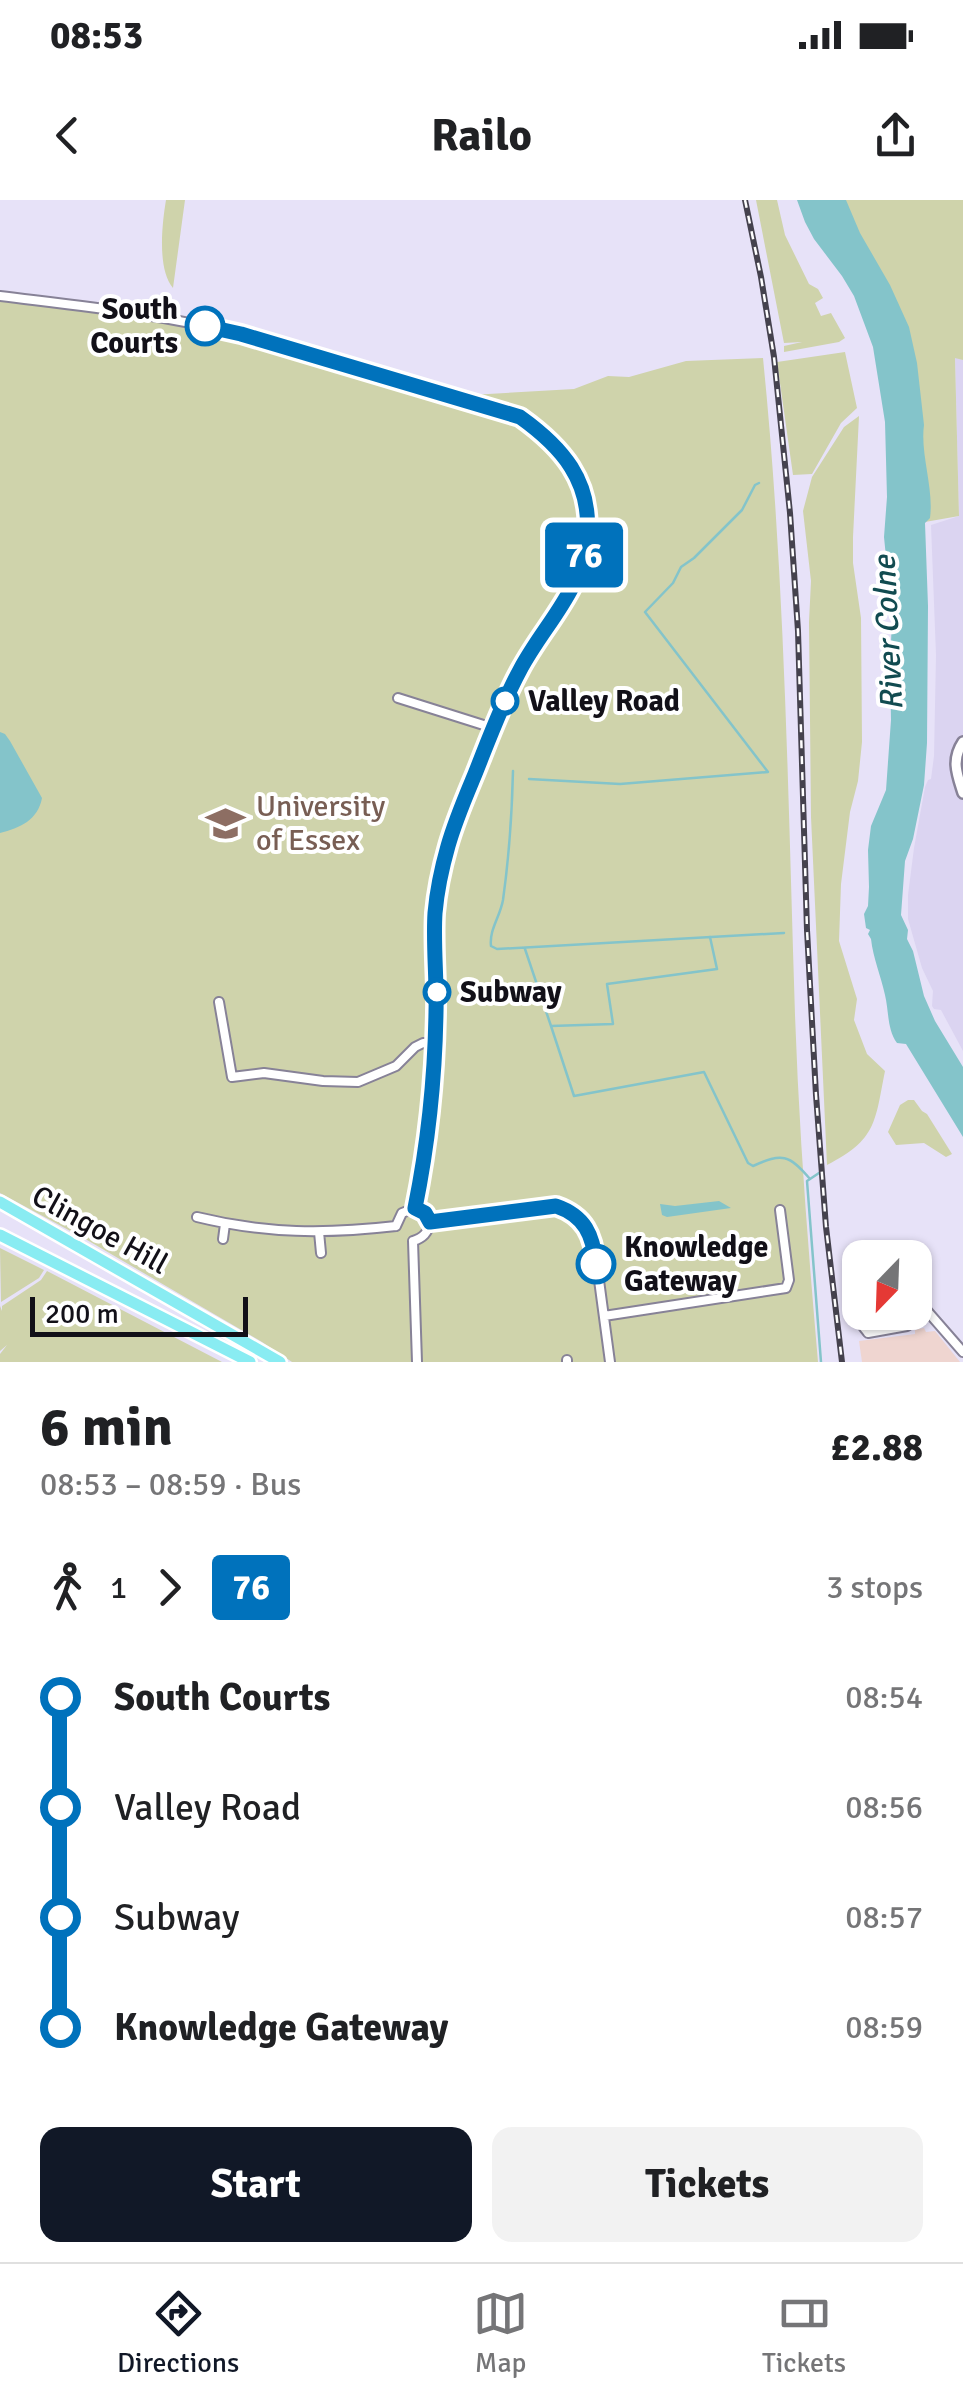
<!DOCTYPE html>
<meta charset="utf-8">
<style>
:root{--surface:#fff;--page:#f2f2f2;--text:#202124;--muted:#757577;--line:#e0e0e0;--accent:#111827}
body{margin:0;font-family:Signika,sans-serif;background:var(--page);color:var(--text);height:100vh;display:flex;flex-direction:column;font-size:38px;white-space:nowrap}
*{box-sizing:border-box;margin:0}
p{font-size:32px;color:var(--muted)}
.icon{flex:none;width:55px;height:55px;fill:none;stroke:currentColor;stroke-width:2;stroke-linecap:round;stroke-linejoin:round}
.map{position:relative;height:1162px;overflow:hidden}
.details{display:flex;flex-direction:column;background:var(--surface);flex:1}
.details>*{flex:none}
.badge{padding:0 20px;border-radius:8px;font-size:35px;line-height:65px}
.needle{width:65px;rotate:203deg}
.fabs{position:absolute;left:842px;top:1040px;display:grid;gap:20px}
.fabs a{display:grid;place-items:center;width:90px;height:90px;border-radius:20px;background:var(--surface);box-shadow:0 2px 8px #0004;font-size:50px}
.scale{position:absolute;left:30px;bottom:25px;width:218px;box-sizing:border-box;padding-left:10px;border:5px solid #121018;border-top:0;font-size:28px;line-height:35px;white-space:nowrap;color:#121018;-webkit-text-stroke:8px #fff;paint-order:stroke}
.map>.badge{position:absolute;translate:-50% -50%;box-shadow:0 0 0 5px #fff}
.legs{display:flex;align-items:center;gap:15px;height:110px;padding:0 40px;font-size:32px}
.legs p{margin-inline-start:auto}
.head{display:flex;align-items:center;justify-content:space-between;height:170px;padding:0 40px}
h1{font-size:55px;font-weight:700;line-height:75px}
.button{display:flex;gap:20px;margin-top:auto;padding:20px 40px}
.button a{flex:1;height:115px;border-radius:20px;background:var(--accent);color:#fff;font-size:40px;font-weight:700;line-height:115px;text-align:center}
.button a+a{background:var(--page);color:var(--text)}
ul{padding:0 40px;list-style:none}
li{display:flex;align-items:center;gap:35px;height:110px;font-size:38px}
li i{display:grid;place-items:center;width:15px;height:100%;margin:0 12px;background:currentColor}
li i::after{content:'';width:25px;height:25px;margin:-12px;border:8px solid;border-radius:50%;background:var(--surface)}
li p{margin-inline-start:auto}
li:first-child i{background:linear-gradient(#0000 50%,currentColor 0)}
li:last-child i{background:linear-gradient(currentColor 50%,#0000 0)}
.status{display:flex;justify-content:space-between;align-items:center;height:70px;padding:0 50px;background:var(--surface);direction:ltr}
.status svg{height:28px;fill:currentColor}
header{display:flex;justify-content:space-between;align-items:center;height:130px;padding:0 40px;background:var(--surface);font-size:45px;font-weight:700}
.dock{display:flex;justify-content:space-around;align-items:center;height:140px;border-top:2px solid var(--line);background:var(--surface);font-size:28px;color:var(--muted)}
.dock a{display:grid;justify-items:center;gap:5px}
.dock .active{color:var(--accent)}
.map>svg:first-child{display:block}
.commercial{fill:#efd5d0}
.built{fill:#dbd4f1}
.green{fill:#cfd3ab}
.water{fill:#84c4ca}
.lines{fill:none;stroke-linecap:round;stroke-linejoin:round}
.stream{stroke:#84c4ca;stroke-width:2.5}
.minor-casing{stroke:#878297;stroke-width:12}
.tertiary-casing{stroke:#878297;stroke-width:14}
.primary-casing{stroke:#fff;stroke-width:16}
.minor{stroke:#fff;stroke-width:8}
.tertiary{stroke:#fff;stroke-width:9}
.primary{stroke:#89ecf2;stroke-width:11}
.rail-casing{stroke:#45424e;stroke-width:6}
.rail{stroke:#fff;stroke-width:2.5;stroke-dasharray:8;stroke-linecap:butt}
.line-1-casing{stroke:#fff;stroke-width:22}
.line-1{stroke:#0072bc;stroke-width:15}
.stop-1-dot{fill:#fff;stroke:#0072bc;stroke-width:5}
.labels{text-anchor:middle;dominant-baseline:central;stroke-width:8;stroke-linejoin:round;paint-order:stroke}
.stop-label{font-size:30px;font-weight:bold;fill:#121018;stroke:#fff;text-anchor:start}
.education-label{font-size:30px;fill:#785e54;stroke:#fff;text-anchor:start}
.street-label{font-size:30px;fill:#121018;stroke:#fff}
.water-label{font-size:32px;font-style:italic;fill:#114b50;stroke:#fff}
</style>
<div class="status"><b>08:53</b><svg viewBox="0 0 49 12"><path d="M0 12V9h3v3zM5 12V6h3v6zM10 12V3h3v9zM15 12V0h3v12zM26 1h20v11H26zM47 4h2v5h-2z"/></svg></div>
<header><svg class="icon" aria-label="back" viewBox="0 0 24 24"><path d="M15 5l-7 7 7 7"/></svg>Railo<svg class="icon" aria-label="share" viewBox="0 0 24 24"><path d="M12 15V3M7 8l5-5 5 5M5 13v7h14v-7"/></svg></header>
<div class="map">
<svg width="963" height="1162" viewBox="0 0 963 1162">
<rect width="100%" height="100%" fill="#e7e2f8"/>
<!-- commercial -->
<path class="commercial" d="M924,1128L926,1132L935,1131L960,1162H862L859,1141L915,1134V1130Z"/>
<!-- built -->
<path class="built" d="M955,156L963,160V543L959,548L963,590V851L941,810L934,809L932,806L933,791L922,768L908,719V695L914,648L925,587L928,580L931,579L934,556L936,455L931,325L959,316Z"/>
<!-- green -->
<path class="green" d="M166,0H185L173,88C157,69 162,24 166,0Z
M756,0H777L785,35L809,84L818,89L823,98L815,103L821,116L831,113L845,138L839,142L784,152V146L802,142L784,143Z
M835,0H963V160L955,158L959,316L925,322Z
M0,96L184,122L453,196L574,189L608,176L629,177L686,161L763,158C785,376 788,596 795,815C799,931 808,1047 818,1162H292L262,1142L87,1040L0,993Z
M845,152L857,208L841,223L812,274L793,275L777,162Z
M859,216L853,337V363L861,418L862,542L858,581L850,612L841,684L839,741L857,799L854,820L867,854L885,871C875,921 877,940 827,965L811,617L809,422L811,381L803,311L812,277L844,227Z
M908,900H914L922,911L927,914L952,954L946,957L924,943L896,945L888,932L900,905Z
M0,1048L44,1070L39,1078L1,1102Z
M47,1071L222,1162H0V1154L7,1145L0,1151V1106L2,1111V1106L41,1080Z"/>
<!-- water -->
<path class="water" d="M797,0H846L860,33L890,85L909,127L917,163L924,225C920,254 934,288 930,318L925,323L928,406L927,543L924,585L913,639L905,661L901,715L908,730L907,739L913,751L924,796L935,821L963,867V937L906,844L897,843C887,829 889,812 885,795C881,776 873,758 871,739L868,734L870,730L866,728L864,714L868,706L869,687L868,650L871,626L886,590L891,520L890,468L892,417L884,337L887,297L885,222L873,147L854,96L842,76L814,39L805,22Z
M0,532L5,534L10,541L42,598C38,620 20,628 0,633Z
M719,1001L731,1008L667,1017L662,1015L660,1004L675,1006Z"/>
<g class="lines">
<!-- stream -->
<path class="stream" d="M513,571C512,614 509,657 503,700C500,717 489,730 491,746L497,749L784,733
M529,579L620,584L768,572L645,412L673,383L681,367L694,358L742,310L755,285L759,283
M710,737L717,769L607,784L613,824L551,826L574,896L704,872L748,963L753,966C782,953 789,954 810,979
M525,749L551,826
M819,973L807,981L821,1162"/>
<defs>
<path id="minor" d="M0,96C80,106 161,114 239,134C296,148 351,168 406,184C453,197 509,203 547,236C583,267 593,316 583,360C574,400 542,430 523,465C509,489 499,515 488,540C474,575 458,611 448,647C442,668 437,691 435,714C434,741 437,769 437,797C435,867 429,939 415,1008
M398,498L493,528
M219,802L232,877L264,873L323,881L358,882L396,866L415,847L423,843L434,844
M197,1017C266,1034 326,1034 396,1026
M430,1022L556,1006C578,1013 584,1023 594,1043L610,1162
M396,1026L402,1013L415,1008
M319,1032L321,1053
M223,1039L225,1024
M413,1041L417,1162
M413,1041C423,1038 428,1033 430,1022
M915,1097L963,1152
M860,1110C856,1119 862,1125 868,1133L907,1126L928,1112
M604,1116L786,1088L789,1080L780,1010
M567,1160V1162"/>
<path id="tertiary" d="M963,542C951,560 957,574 963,593"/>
<path id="primary" d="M0,1002L280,1162
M0,1035L250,1162"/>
</defs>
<!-- minor casing -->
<use href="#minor" class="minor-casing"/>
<!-- tertiary casing -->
<use href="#tertiary" class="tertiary-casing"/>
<!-- primary casing -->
<use href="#primary" class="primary-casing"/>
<!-- minor -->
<use href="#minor" class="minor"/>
<!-- tertiary -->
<use href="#tertiary" class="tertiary"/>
<!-- primary -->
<use href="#primary" class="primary"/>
<defs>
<path id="rail" d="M745,0L761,77L774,157L790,313L798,431L807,730L816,895L826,1027L842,1162"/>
</defs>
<!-- rail casing -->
<use href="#rail" class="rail-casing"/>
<!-- rail -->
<use href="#rail" class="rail"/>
</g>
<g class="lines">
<defs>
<path id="line-1" d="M205,126L241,134L520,217C562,247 592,281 587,336C582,392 545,423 520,470C502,503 489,539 475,574C465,598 455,621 448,646C442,667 437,690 435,713C433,745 437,779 436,812C435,877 428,944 415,1008L425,1013L430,1022L556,1006C585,1016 593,1035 596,1064"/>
</defs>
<!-- line-1 casing -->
<use href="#line-1" class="line-1-casing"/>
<!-- line-1 -->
<use href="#line-1" class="line-1"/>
</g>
<!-- icons -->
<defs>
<symbol id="university-bare" viewBox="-9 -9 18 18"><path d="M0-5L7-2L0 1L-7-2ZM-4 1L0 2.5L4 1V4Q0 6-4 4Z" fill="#8d6e63" stroke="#fff" stroke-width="2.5" paint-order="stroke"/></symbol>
</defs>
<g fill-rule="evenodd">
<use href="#university-bare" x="198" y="596" width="55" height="55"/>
</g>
<!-- markers -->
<g class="stop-1-dot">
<circle cx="205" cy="126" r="18"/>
<circle cx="505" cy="501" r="12"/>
<circle cx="437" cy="792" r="12"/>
<circle cx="596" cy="1064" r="18"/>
</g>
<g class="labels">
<!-- stop labels -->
<g class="stop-label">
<text x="178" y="109" text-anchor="end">South<tspan x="178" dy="34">Courts</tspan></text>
<text x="528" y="501">Valley Road</text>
<text x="460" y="792">Subway</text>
<text x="624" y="1047">Knowledge<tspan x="624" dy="34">Gateway</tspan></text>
</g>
<!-- education labels -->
<g class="education-label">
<text x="256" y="606">University<tspan x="256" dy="34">of Essex</tspan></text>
</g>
<!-- street labels -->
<g class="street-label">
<text transform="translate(100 1030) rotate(29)">Clingoe Hill</text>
</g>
<!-- water labels -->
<g class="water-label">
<text transform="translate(888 433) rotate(-93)">River Colne</text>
</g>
</g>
</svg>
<div class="fabs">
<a><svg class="needle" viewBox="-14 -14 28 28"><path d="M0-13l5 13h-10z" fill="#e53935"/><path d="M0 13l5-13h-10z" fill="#757577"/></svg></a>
</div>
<div class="scale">200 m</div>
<b class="badge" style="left:584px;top:355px;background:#0072bc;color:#fff">76</b>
</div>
<section class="details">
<div class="head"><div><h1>6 min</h1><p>08:53 – 08:59 · Bus</p></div><b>£2.88</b></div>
<div class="legs"><svg class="icon" aria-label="walk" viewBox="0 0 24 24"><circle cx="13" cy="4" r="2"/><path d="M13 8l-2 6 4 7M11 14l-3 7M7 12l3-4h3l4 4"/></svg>1<svg class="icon" aria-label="forward" viewBox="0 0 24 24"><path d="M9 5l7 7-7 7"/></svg><b class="badge" style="background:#0072bc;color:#fff">76</b><p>3 stops</p></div>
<ul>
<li><i style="color:#0072bc"></i><b>South Courts</b><p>08:54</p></li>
<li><i style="color:#0072bc"></i><span>Valley Road</span><p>08:56</p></li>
<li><i style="color:#0072bc"></i><span>Subway</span><p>08:57</p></li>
<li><i style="color:#0072bc"></i><b>Knowledge Gateway</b><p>08:59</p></li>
</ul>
<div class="button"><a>Start</a><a>Tickets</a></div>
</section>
<nav class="dock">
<a class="active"><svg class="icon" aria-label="directions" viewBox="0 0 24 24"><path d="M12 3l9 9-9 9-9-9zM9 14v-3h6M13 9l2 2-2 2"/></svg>Directions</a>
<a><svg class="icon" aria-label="map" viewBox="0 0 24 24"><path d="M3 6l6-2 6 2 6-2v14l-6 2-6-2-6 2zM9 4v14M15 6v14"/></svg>Map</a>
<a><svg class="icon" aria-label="tickets" viewBox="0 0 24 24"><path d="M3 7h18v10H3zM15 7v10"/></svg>Tickets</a>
</nav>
